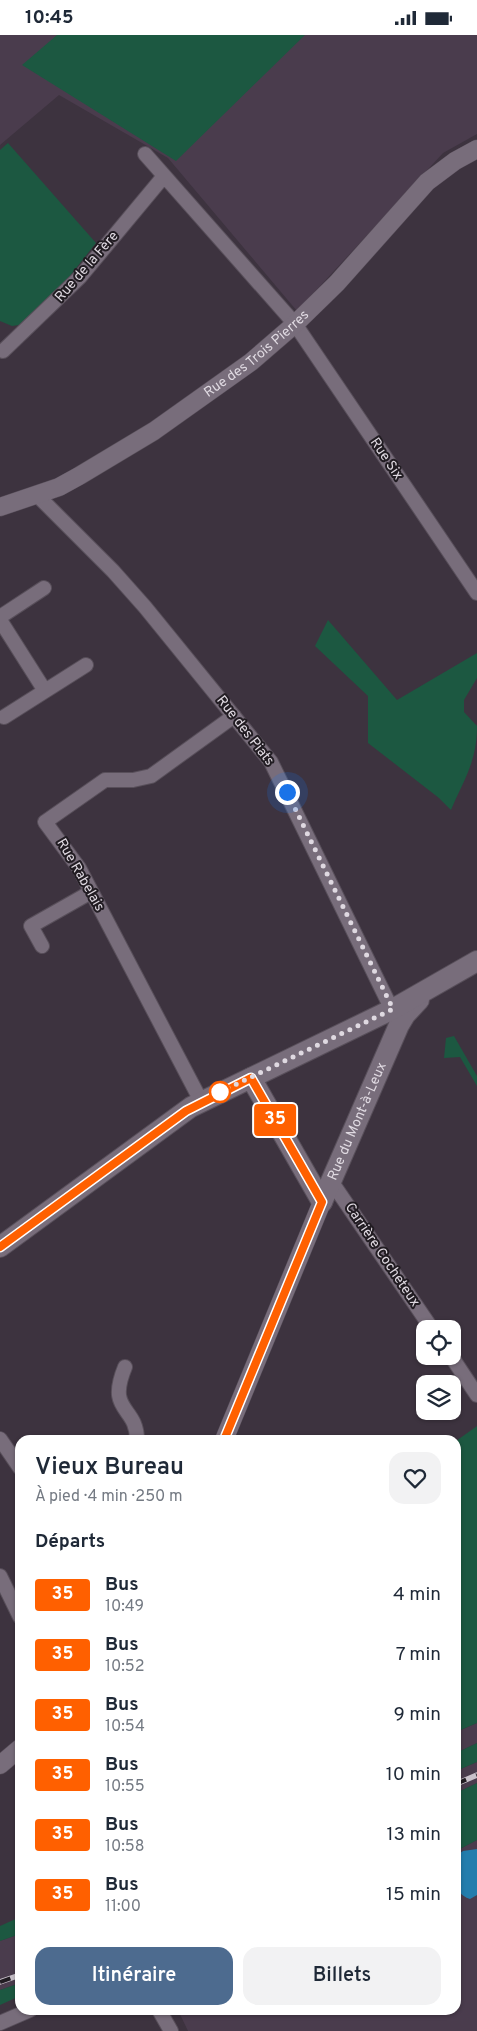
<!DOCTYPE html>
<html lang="fr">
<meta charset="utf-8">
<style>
:root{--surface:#fff;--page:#f2f2f3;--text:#1f2937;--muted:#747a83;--accent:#4d6b8f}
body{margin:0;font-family:Overpass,sans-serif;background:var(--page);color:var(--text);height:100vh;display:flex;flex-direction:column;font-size:19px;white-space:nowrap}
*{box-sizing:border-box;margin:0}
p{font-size:16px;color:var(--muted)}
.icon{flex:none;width:28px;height:28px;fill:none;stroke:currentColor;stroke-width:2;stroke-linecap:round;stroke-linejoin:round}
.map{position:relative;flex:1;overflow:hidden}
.drawer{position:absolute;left:15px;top:1400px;width:446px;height:580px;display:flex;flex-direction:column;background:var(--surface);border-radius:15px;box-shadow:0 1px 4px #0004}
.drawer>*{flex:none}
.badge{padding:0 10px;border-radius:4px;font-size:18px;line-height:32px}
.tools{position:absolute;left:416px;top:1285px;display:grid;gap:10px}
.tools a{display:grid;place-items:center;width:45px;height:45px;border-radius:10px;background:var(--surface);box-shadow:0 1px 4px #0004;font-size:25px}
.you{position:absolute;width:25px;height:25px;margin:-12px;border:4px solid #fff;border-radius:50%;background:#1a73e8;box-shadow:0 0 0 8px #1a73e833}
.map>.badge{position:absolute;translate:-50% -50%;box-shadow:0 0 0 2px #fff}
h2{padding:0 20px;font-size:19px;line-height:45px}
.round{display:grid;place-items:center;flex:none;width:52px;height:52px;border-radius:15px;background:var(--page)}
.head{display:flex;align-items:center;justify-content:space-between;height:85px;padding:0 20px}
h1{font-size:24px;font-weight:600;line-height:38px}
.cta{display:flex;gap:10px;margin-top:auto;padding:10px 20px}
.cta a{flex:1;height:58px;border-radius:15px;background:var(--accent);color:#fff;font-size:20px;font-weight:600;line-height:58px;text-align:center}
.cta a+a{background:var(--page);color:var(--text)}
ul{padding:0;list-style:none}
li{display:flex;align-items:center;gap:15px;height:60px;padding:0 20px}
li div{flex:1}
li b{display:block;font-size:19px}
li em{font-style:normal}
li .badge{min-width:55px;font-weight:700;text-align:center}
.status{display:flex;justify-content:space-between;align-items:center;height:35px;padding:0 25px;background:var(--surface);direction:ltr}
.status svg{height:14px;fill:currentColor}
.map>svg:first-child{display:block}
.built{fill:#4a3c4d}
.green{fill:#1c5841}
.water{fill:#237dad}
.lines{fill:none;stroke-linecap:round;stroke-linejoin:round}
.minor-casing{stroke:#584f5a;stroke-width:16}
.tertiary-casing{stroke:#584f5a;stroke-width:19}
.secondary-casing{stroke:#584f5a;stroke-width:22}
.minor{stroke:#786d7b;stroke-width:14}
.tertiary{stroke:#786d7b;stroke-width:18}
.secondary{stroke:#786d7b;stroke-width:20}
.rail-casing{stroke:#c8c1ca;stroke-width:5.5}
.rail{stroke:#211c22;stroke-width:4;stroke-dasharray:11;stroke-linecap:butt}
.line-casing{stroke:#fff;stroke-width:11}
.line{stroke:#ff6000;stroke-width:8}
.walk{stroke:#dfd9e1;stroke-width:5;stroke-dasharray:0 9}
.stop-dot{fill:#fff;stroke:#ff6000;stroke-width:2.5}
.labels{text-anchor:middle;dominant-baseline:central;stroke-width:4;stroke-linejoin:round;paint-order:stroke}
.street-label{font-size:14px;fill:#dfd9e1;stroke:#211c22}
</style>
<div class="status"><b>10:45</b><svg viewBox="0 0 49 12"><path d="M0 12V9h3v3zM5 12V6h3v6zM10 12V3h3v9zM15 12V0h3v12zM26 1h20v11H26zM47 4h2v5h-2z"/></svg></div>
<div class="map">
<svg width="477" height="1996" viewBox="0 0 477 1996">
<rect width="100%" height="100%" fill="#3d333f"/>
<!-- built -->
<path class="built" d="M0,0H477V99L443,118L297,276L168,123L59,60L0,110Z
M477,1688V1708L456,1718V1697Z
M477,1727V1748L456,1758V1736Z
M477,1805V1996H188L178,1975H456V1816Z
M20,1899V1948L0,1955V1906Z"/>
<!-- green -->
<path class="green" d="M57,0H305L176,126L22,30Z
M8,108L96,208L54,261L19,290L12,291L0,286V115Z
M328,585L397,665L477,618V643L464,665V677L477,691C477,727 464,744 451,775L439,763L368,708V661L315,611Z
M454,1001L477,1041V1051L460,1022L444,1023L446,1003Z
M477,1391V1688L456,1697V1406Z
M477,1708V1727L456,1736V1718Z
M477,1748V1805L456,1816V1758Z
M20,1882V1899L0,1906V1891Z
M20,1948V1961L0,1970V1955Z"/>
<!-- water -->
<path class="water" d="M477,1814V1860L470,1864C451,1858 456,1837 456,1821L463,1816Z"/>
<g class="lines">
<defs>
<path id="minor" d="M145,119L295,289L477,558
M3,316L80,242L164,141
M36,459L113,536L145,572L271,727L395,981
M0,582L44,553
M0,585L45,656
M4,682L86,630
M42,911L31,891L91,857
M201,1066L79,833L45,787L105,745H133L151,741L234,681
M331,1146L432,1294
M451,1321L477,1360
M125,1332C106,1378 137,1370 137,1405
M0,1404L20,1433
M0,1541L20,1582
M159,1975L171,1996
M0,1988L30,1975"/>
<g id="tertiary">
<path id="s1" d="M0,472L59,452L79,441L154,396L251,327L295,289L337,248L427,147L455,126L477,114"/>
<path d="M224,1405L322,1167"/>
<path d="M0,1730L20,1713"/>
</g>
<g id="secondary">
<path d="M251,1043L322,1167"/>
<path id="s2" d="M322,1167L399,990L405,980L419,965"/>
<path d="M0,1212L191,1072L393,974L477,926"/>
</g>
</defs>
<!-- minor casing -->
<use href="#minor" class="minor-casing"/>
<!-- tertiary casing -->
<use href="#tertiary" class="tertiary-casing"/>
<!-- secondary casing -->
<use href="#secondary" class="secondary-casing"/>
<!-- minor -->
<use href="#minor" class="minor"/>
<!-- tertiary -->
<use href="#tertiary" class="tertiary"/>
<!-- secondary -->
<use href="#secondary" class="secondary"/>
<defs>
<path id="rail" d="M456,1749L477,1740
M0,1947L20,1940"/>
</defs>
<!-- rail casing -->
<use href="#rail" class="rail-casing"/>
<!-- rail -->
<use href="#rail" class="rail"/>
</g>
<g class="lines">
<defs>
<path id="line" d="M0,1212L186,1076L251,1043L322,1167L224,1405"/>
</defs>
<!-- line casing -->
<use href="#line" class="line-casing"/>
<!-- line -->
<use href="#line" class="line"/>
<!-- walk -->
<path class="walk" d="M220,1057L393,974L287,757"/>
</g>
<!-- markers -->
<circle class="stop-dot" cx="220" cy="1057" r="10"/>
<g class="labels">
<!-- street labels -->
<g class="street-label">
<text transform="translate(87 232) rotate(-49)">Rue de la Fère</text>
<text stroke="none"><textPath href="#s1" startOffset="301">Rue des Trois Pierres</textPath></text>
<text transform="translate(386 424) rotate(56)">Rue Six</text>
<text transform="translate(245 696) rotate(52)">Rue des Piats</text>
<text transform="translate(80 840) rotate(60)">Rue Rabelais</text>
<text stroke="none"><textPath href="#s2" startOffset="88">Rue du Mont-à-Leux</textPath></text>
<text transform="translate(382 1220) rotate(56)">Carrière Cocheteux</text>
</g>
</g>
</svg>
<div class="tools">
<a><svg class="icon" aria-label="locate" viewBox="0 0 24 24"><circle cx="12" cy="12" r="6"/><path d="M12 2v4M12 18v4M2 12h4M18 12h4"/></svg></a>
<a><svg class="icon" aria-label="layers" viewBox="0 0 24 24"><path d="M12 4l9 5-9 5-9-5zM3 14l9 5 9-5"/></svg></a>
</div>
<div class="you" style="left:287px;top:757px"></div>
<b class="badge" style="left:275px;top:1085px;background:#ff6000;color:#fff">35</b>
<section class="drawer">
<div class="head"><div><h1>Vieux Bureau</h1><p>À pied · 4 min · 250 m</p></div><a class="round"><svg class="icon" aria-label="heart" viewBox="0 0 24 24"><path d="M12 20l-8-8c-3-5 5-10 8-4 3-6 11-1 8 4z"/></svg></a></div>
<h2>Départs</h2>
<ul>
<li><span class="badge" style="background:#ff6000;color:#fff">35</span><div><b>Bus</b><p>10:49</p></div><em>4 min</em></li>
<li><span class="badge" style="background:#ff6000;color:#fff">35</span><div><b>Bus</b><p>10:52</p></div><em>7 min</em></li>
<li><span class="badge" style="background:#ff6000;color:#fff">35</span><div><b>Bus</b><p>10:54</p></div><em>9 min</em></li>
<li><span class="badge" style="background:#ff6000;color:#fff">35</span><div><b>Bus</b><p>10:55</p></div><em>10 min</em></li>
<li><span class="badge" style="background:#ff6000;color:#fff">35</span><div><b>Bus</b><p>10:58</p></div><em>13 min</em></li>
<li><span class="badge" style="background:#ff6000;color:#fff">35</span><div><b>Bus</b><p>11:00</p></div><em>15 min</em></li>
</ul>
<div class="cta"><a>Itinéraire</a><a>Billets</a></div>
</section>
</div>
